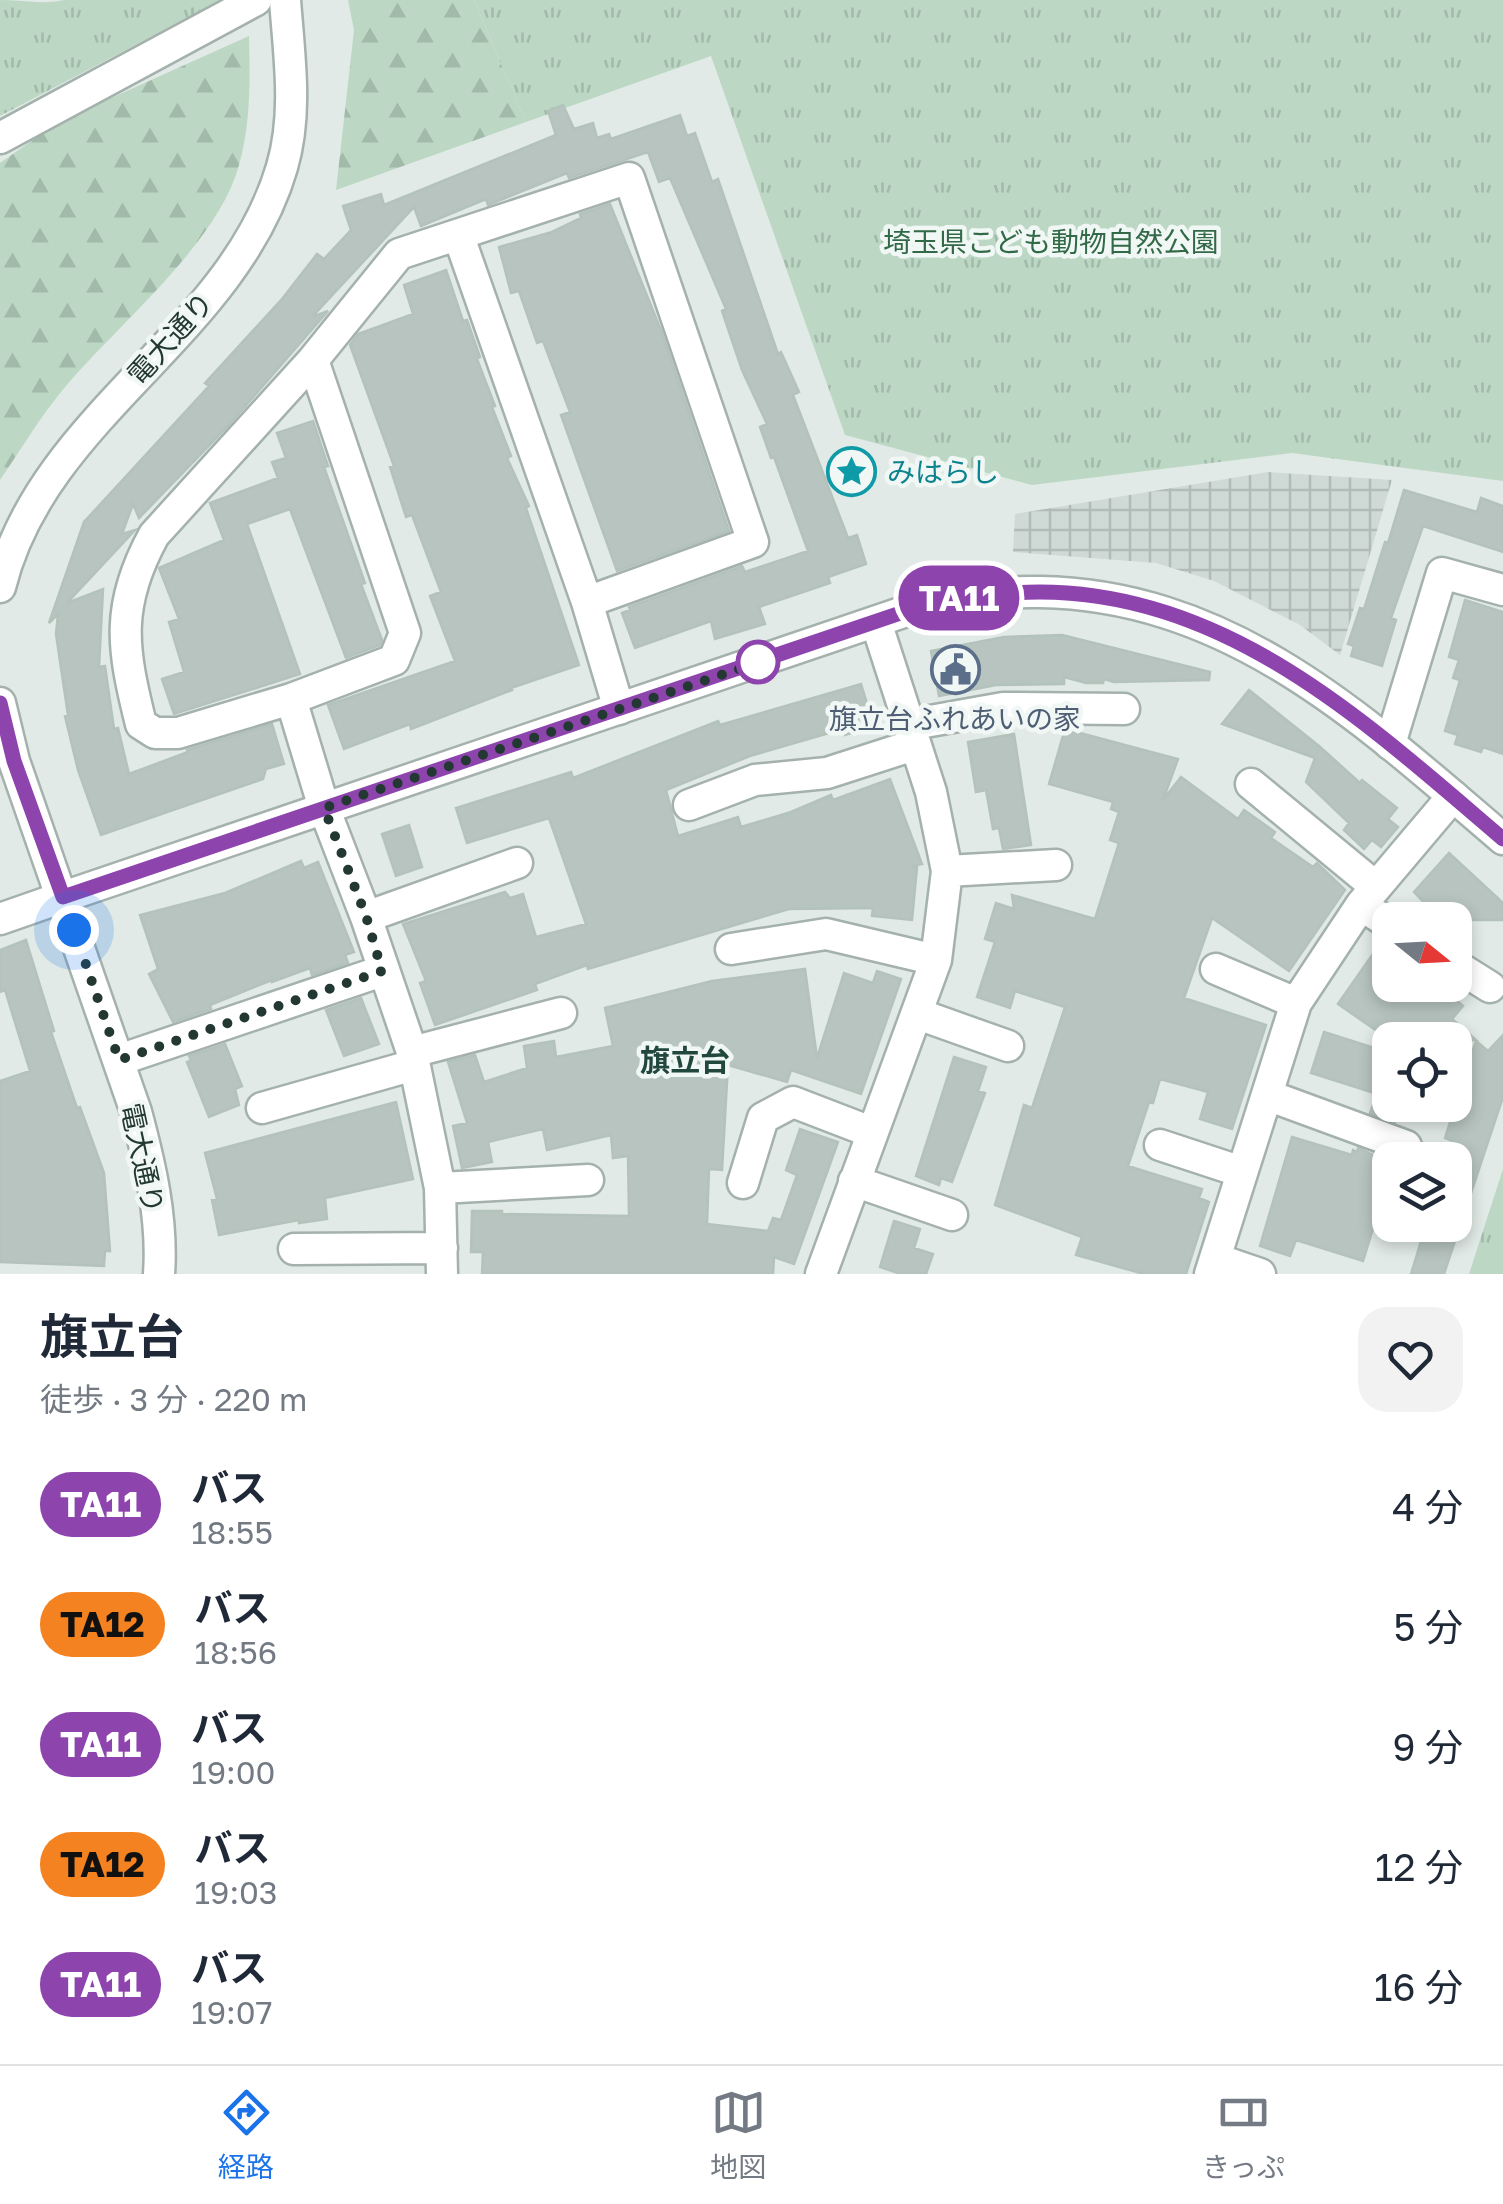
<!DOCTYPE html>
<html lang="ja">
<meta charset="utf-8">
<style>
:root{--surface:#fff;--page:#f2f2f3;--text:#1f2937;--muted:#747a83;--line:#e0e1e3;--accent:#1a73e8}
body{margin:0;font-family:"Golos Text","Noto Sans JP",sans-serif;background:var(--page);color:var(--text);height:100vh;display:flex;flex-direction:column;font-size:38px;white-space:nowrap}
*{box-sizing:border-box;margin:0}
p{font-size:32px;color:var(--muted)}
.icon{flex:none;width:55px;height:55px;fill:none;stroke:currentColor;stroke-width:2;stroke-linecap:round;stroke-linejoin:round}
.map{position:relative;height:1274px;overflow:hidden}
.side{display:flex;flex-direction:column;background:var(--surface);flex:1}
.side>*{flex:none}
.badge{padding:0 20px;border-radius:32px;font-size:35px;line-height:65px}
.needle{width:65px;rotate:108deg}
.tools{position:absolute;left:1372px;top:902px;display:grid;gap:20px}
.tools a{display:grid;place-items:center;width:100px;height:100px;border-radius:20px;background:var(--surface);box-shadow:0 5px 15px #0003;font-size:50px}
.you{position:absolute;width:50px;height:50px;margin:-25px;border:8px solid #fff;border-radius:50%;background:#1a73e8;box-shadow:0 0 0 15px #1a73e833}
.map>.badge{position:absolute;translate:-50% -50%;box-shadow:0 0 0 5px #fff}
.round{display:grid;place-items:center;flex:none;width:105px;height:105px;border-radius:30px;background:var(--page)}
.overview{display:flex;align-items:center;justify-content:space-between;height:170px;padding:0 40px}
h1{font-size:48px;font-weight:700;line-height:75px}
ul{padding:0;list-style:none}
li{display:flex;align-items:center;gap:30px;height:120px;padding:0 40px}
li div{flex:1}
li b{display:block;font-size:38px}
li em{font-style:normal}
li .badge{min-width:110px;font-weight:700;text-align:center}
.tab-bar{display:flex;justify-content:space-around;align-items:center;height:140px;border-top:2px solid var(--line);background:var(--surface);font-size:28px;color:var(--muted)}
.tab-bar a{display:grid;justify-items:center;gap:5px}
.tab-bar .current{color:var(--accent)}
.map>svg:first-child{display:block}
.industrial{fill:url(#industrial-grid)}
.forest{fill:url(#forest-firs)}
.park{fill:url(#park-tufts)}
.building{fill:#b7c4bf;stroke:#b4c2bc;stroke-width:2.5}
.lines{fill:none;stroke-linecap:round;stroke-linejoin:round}
.minor-casing{stroke:#a4b1ac;stroke-width:35}
.tertiary-casing{stroke:#a4b1ac;stroke-width:35}
.minor{stroke:#fff;stroke-width:30}
.tertiary{stroke:#fff;stroke-width:30}
.line-casing{stroke:#fff;stroke-width:22}
.line{stroke:#8e44ad;stroke-width:15}
.walk{stroke:#233832;stroke-width:10;stroke-dasharray:0 18}
.stop-dot{fill:#fff;stroke:#8e44ad;stroke-width:5}
.labels{text-anchor:middle;dominant-baseline:central;stroke-width:9;stroke-linejoin:round;paint-order:stroke}
.park-label{font-size:28px;fill:#326a48;stroke:#f1f7f4}
.street-label{font-size:28px;fill:#233832;stroke:#f1f7f4}
.culture-label{font-size:28px;fill:#0d838f;stroke:#f1f7f4;text-anchor:start}
.service-label{font-size:28px;fill:#4e5e75;stroke:#f1f7f4}
.neighbourhood-label{font-size:30px;font-weight:bold;fill:#22483e;stroke:#f1f7f4}
</style>
<div class="map">
<svg width="1503" height="1274" viewBox="0 0 1503 1274">
<defs>
<pattern id="industrial-grid" width="8" height="8" patternUnits="userSpaceOnUse" patternTransform="scale(2.5)"><rect width="8" height="8" fill="#cfd9d5"/><path d="M0 4h8M4 0v8" fill="none" stroke="#b1bbb7"/></pattern>
<pattern id="forest-firs" width="22" height="20" patternUnits="userSpaceOnUse" patternTransform="scale(2.5)"><rect width="22" height="20" fill="#bcd8c4"/><path d="M5 1l3.5 6h-7zM16 11l3.5 6h-7z" fill="#a1baa9"/></pattern>
<pattern id="park-tufts" width="24" height="20" patternUnits="userSpaceOnUse" patternTransform="scale(2.5)"><rect width="24" height="20" fill="#bcd8c4"/><path d="M3 7l-1-3M5 7V3M7 7l1-3M15 17l-1-3M17 17v-4M19 17l1-3" fill="none" stroke="#a1baa9"/></pattern>
</defs>
<rect width="100%" height="100%" fill="#e1eae6"/>
<!-- industrial -->
<path class="industrial" d="M1268,472L1392,480L1340,655L1300,625L1214,581L1156,563L1013,552L1015,514Z"/>
<!-- forest -->
<path class="forest" d="M348,0H474L526,122L336,190L354,30Z
M249,36C250,80 251,122 239,165C217,246 114,327 61,392C38,420 20,451 0,480V163L60,121Z"/>
<!-- park -->
<path class="park" d="M0,0C23,0 41,5 64,0H221L0,116Z
M474,0H1503V481L1292,453L1032,485L845,435L711,56L526,122Z
M1503,1169V1274H1469Z"/>
<!-- building -->
<path class="building" d="M563,105L574,129L593,123L597,138L609,134L611,139L680,115L687,136L695,133L712,182L718,179L778,354L781,352L799,392L793,395L848,538L857,535L866,564L828,577L830,583L759,607L765,624L715,639L711,621L635,648L622,613L630,610L629,607L742,566L745,572L808,551L774,457L771,458L760,427L767,424L742,370L722,311L726,309L670,178L659,182L648,152L569,178L567,173L488,205L486,199L421,226L414,207L312,317L328,311L228,426L139,518L133,504L122,534L135,530L67,603L103,589L99,667L105,666L114,729L118,728L129,774L188,752L187,750L272,724L284,764L266,769L263,779L101,835L78,770L65,716L68,715L56,634L58,614L49,623L84,522L209,386L205,383L282,299L317,254L324,259L351,230L343,206L381,194L384,205L556,135L548,111Z
M610,204L662,333L729,531L617,571L561,415L570,412L543,341L537,343L519,291L511,293L499,247L552,232L581,218L580,214Z
M446,270L463,321L467,320L480,357L477,359L495,406L492,407L511,456L507,458L529,506L526,508L579,665L511,688L512,690L411,729L410,724L344,749L328,705L455,661L430,596L441,592L412,515L406,517L390,467L394,466L350,345L358,334L413,314L404,285Z
M313,421L328,466L324,467L365,583L361,584L382,640L380,645L346,658L290,509L247,524L300,674L174,714L162,679L184,672L169,622L179,619L159,568L224,540L210,503L278,478L272,462L286,458L277,433Z
M1404,490L1477,512L1481,498L1503,506V552L1423,526L1391,618L1396,620L1382,666L1351,656L1354,646L1348,644L1360,608L1364,609L1385,542L1388,543Z
M1465,600L1503,612V754L1483,747L1481,752L1455,744L1458,735L1445,731L1460,680L1453,678L1459,660L1449,657Z
M1062,635L1210,672L1209,680L1114,682L1104,679L1103,683H1086L1064,677V684L996,685L939,696L931,651L1004,637Z
M861,684L874,726L845,735L843,729L750,756L666,790L678,836L738,817L741,827L791,812L831,795L833,800L890,779L922,864L911,866L917,867L912,920L872,916L873,908L789,909L588,969L587,965L535,984L537,990L435,1025L420,983L426,981L403,924L505,892L510,898L523,894L536,937L586,924L549,818L467,843L456,808L571,772L573,778L718,721L720,725Z
M1249,690L1319,746L1360,783L1362,780L1397,808L1388,819L1398,827L1381,847L1372,840L1364,849L1344,830L1349,823L1306,782L1315,758L1222,724Z
M1065,729L1178,759L1163,800L1181,777L1238,819L1244,810L1275,832L1271,838L1313,867L1317,863L1345,890L1289,971L1212,918L1184,998L1266,1025L1232,1129L1200,1119L1208,1092L1160,1079L1153,1103L1149,1102L1128,1166L1202,1189L1199,1198L1209,1202L1186,1274H1144L1076,1255L1082,1237L995,1205L1024,1105L1032,1108L1065,1007L1015,991L1010,1008L977,997L995,942L985,939L996,903L1014,909L1012,895L1095,919L1119,843L1110,840L1119,812L1111,809L1113,802L1049,784Z
M1014,734L1031,845L1003,849L999,828L993,829L986,790L976,792L968,742Z
M409,825L422,867L396,876L382,834Z
M1449,853L1503,903V920H1441L1414,892Z
M301,861L304,868L318,862L354,952L345,955L348,963L312,975L310,968L272,982V980L210,1005L211,1009L173,1022L149,974L158,969L140,915L225,893Z
M26,940L54,1031L51,1032L77,1108L80,1107L104,1173L110,1251H105L104,1266L0,1262V1081L30,1071L5,990L0,992V950Z
M1382,941L1390,943V985H1438L1463,1006L1452,1019L1476,1040H1390L1338,1004Z
M805,969L817,1058L844,973L873,983L877,971L901,979L861,1094L791,1070L787,1082L728,1065L722,1170L709,1169L707,1224L768,1231L773,1218L781,1220L797,1175L786,1170L800,1129L838,1142L794,1264L774,1257L773,1274H482L483,1252H471L472,1211H502V1214L629,1216L628,1156L613,1158L611,1135L547,1150L543,1129L488,1142L492,1162L462,1168L453,1126L467,1123L448,1062L475,1055L484,1082L527,1068L524,1046L554,1041L556,1057L613,1046L605,1008L712,981Z
M361,998L379,1044L344,1056L326,1010Z
M1324,1032L1390,1053V1098L1311,1073Z
M1503,1035V1097L1444,1274H1411L1426,1225H1455V1142L1445,1138L1476,1041L1488,1051Z
M225,1044L242,1086L235,1089L239,1105L209,1117L187,1062L191,1060L189,1056Z
M954,1057L986,1067L978,1091L985,1093L952,1182L941,1178L939,1185L916,1176Z
M396,1102L413,1179L325,1198L327,1219L299,1223V1220L219,1235L212,1200L217,1199L205,1153Z
M1373,1105H1402L1395,1122L1370,1113Z
M1292,1137L1352,1155L1353,1150L1357,1152L1358,1148L1384,1160L1378,1180L1390,1184V1220L1377,1216L1363,1261L1296,1240L1290,1256L1260,1246Z
M894,1221L920,1229L914,1248L933,1254L926,1274H901L880,1267Z"/>
<g class="lines">
<defs>
<path id="minor" d="M0,138L256,0
M459,237L587,602L619,709
M291,699L394,660L405,633L313,360
M908,725L1003,708L1124,709
M1390,744L1442,573L1503,590
M1251,784L1376,887
M689,805L755,780L827,773L914,745
M947,871L1056,865
M1361,905L1390,924
M366,917L517,863
M0,919L63,897
M731,949L826,934L936,960
M1455,965L1490,987
M1216,969L1296,1003
M918,1014L1008,1046
M412,1052L561,1013
M119,1060L382,971
M1267,1095L1406,1146
M262,1108L414,1065
M1160,1145L1242,1172
M854,1181L952,1215
M743,1183L763,1118L793,1102L871,1132
M440,1188L588,1180
M294,1249L442,1248
M1216,1259L1260,1274
M442,1274L440,1188L412,1052L366,917L324,808L291,699L178,733H155L141,724C122,648 115,606 154,535L313,360L399,254L629,178L753,542L587,602
M821,1274L936,960L947,871L931,792L876,622
M1210,1274L1296,1003L1361,905L1453,796"/>
<path id="tertiary" d="M0,587C42,415 233,335 282,167C298,113 289,55 285,0
M0,703L14,761L136,1112C150,1164 163,1219 159,1274
M63,897L933,602C969,597 1004,591 1040,592C1232,595 1366,722 1503,839"/>
</defs>
<!-- minor casing -->
<use href="#minor" class="minor-casing"/>
<!-- tertiary casing -->
<use href="#tertiary" class="tertiary-casing"/>
<!-- minor -->
<use href="#minor" class="minor"/>
<!-- tertiary -->
<use href="#tertiary" class="tertiary"/>
</g>
<g class="lines">
<defs>
<path id="line" d="M0,703L14,761L63,897L933,602C968,597 1003,592 1039,592C1228,592 1368,724 1503,839"/>
</defs>
<!-- line casing -->
<use href="#line" class="line-casing"/>
<!-- line -->
<use href="#line" class="line"/>
<!-- walk -->
<path class="walk" d="M74,930L119,1060L382,971L366,916L324,808L766,660L758,662"/>
</g>
<!-- icons -->
<defs>
<symbol id="sight-ring" viewBox="-11 -11 22 22"><circle r="9.5" fill="#f1f7f4" stroke="#0f9aa8" stroke-width="1.5"/><path d="M0-6L1.8-2.2L6-1.7L2.9 1.2L3.7 5.4L0 3.3L-3.7 5.4L-2.9 1.2L-6-1.7L-1.8-2.2Z" fill="#0f9aa8"/></symbol>
<symbol id="civic-ring" viewBox="-11 -11 22 22"><circle r="9.5" fill="#f1f7f4" stroke="#5c6f8a" stroke-width="1.5"/><path d="M-.6-6.5H3V-4.5H.6V-3L4-1V1h2V6H-6V1h2V-1L-.6-3ZM-1.2 2.5V6h2.4V2.5Z" fill="#5c6f8a"/></symbol>
</defs>
<g fill-rule="evenodd">
<use href="#sight-ring" x="824" y="444" width="55" height="55"/>
<use href="#civic-ring" x="928" y="642" width="55" height="55"/>
</g>
<!-- markers -->
<circle class="stop-dot" cx="758" cy="662" r="20"/>
<g class="labels">
<!-- park labels -->
<g class="park-label">
<text x="1051" y="241">埼玉県こども動物自然公園</text>
</g>
<!-- street labels -->
<g class="street-label">
<text transform="translate(170 338) rotate(-48)">電大通り</text>
<text transform="translate(143 1158) rotate(78)">電大通り</text>
</g>
<!-- culture labels -->
<g class="culture-label">
<text x="887" y="471">みはらし</text>
</g>
<!-- service labels -->
<g class="service-label">
<text x="955" y="718">旗立台ふれあいの家</text>
</g>
<!-- neighbourhood labels -->
<g class="neighbourhood-label">
<text x="685" y="1060">旗立台</text>
</g>
</g>
</svg>
<div class="tools">
<a><svg class="needle" viewBox="-14 -14 28 28"><path d="M0-13l5 13h-10z" fill="#e53935"/><path d="M0 13l5-13h-10z" fill="#747a83"/></svg></a>
<a><svg class="icon" aria-label="locate" viewBox="0 0 24 24"><circle cx="12" cy="12" r="6"/><path d="M12 2v4M12 18v4M2 12h4M18 12h4"/></svg></a>
<a><svg class="icon" aria-label="layers" viewBox="0 0 24 24"><path d="M12 4l9 5-9 5-9-5zM3 14l9 5 9-5"/></svg></a>
</div>
<div class="you" style="left:74px;top:930px"></div>
<b class="badge" style="left:959px;top:598px;background:#8e44ad;color:#fff">TA11</b>
</div>
<section class="side">
<div class="overview"><div><h1>旗立台</h1><p>徒歩 · 3 分 · 220 m</p></div><a class="round"><svg class="icon" aria-label="heart" viewBox="0 0 24 24"><path d="M12 20l-8-8c-3-5 5-10 8-4 3-6 11-1 8 4z"/></svg></a></div>
<ul>
<li><span class="badge" style="background:#8e44ad;color:#fff">TA11</span><div><b>バス</b><p>18:55</p></div><em>4 分</em></li>
<li><span class="badge" style="background:#f58220;color:#111">TA12</span><div><b>バス</b><p>18:56</p></div><em>5 分</em></li>
<li><span class="badge" style="background:#8e44ad;color:#fff">TA11</span><div><b>バス</b><p>19:00</p></div><em>9 分</em></li>
<li><span class="badge" style="background:#f58220;color:#111">TA12</span><div><b>バス</b><p>19:03</p></div><em>12 分</em></li>
<li><span class="badge" style="background:#8e44ad;color:#fff">TA11</span><div><b>バス</b><p>19:07</p></div><em>16 分</em></li>
</ul>
</section>
<nav class="tab-bar">
<a class="current"><svg class="icon" aria-label="directions" viewBox="0 0 24 24"><path d="M12 3l9 9-9 9-9-9zM9 14v-3h6M13 9l2 2-2 2"/></svg>経路</a>
<a><svg class="icon" aria-label="map" viewBox="0 0 24 24"><path d="M3 6l6-2 6 2 6-2v14l-6 2-6-2-6 2zM9 4v14M15 6v14"/></svg>地図</a>
<a><svg class="icon" aria-label="tickets" viewBox="0 0 24 24"><path d="M3 7h18v10H3zM15 7v10"/></svg>きっぷ</a>
</nav>
